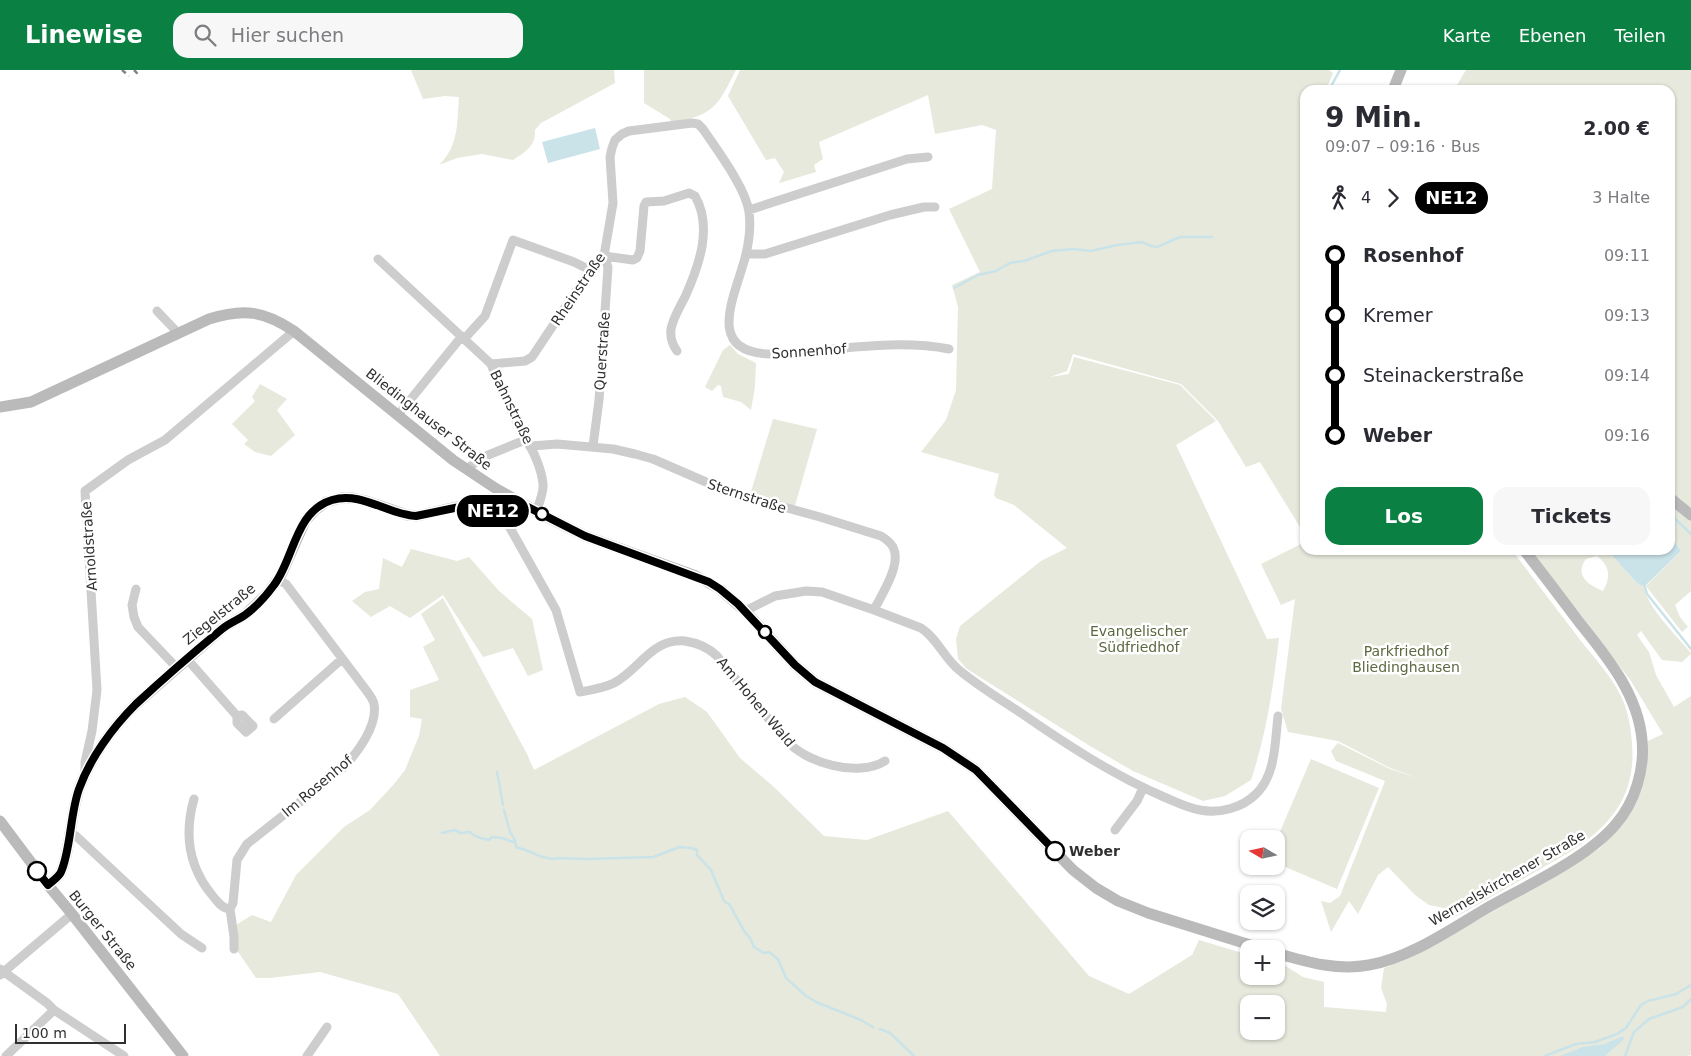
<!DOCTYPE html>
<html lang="de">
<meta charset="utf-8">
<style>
:root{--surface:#fff;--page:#f7f7f7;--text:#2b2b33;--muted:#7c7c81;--accent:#0b8043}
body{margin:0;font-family:"DejaVu Sans",sans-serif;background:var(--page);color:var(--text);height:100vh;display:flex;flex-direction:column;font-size:19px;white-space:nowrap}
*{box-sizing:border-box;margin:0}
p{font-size:16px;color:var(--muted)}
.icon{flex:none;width:28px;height:28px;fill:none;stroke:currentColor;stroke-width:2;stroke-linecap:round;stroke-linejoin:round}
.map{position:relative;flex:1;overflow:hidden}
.details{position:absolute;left:1300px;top:15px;width:375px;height:470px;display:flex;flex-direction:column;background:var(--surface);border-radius:15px;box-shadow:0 1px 4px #0004}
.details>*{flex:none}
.badge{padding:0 10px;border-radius:16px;font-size:18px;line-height:32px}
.needle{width:32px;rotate:279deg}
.fabs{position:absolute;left:1240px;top:760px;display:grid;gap:10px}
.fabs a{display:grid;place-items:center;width:45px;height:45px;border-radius:10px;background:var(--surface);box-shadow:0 1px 4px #0004;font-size:25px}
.scale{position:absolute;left:15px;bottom:12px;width:111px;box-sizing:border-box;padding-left:5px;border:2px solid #303030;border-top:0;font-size:14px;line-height:18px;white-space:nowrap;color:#303030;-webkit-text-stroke:4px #fff;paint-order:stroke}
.map>.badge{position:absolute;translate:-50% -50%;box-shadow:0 0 0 2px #fff}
.legs{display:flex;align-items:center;gap:8px;height:55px;padding:0 25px;font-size:16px}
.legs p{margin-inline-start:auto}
.head{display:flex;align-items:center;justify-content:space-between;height:85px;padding:0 25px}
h1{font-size:28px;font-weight:700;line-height:38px}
.cta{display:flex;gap:10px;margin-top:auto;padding:10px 25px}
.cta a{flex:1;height:58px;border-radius:15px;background:var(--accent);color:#fff;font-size:20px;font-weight:700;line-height:58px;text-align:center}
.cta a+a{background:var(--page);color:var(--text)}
ul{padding:0 25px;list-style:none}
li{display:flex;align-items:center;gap:18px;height:60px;font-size:19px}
li i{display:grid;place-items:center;width:8px;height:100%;margin:0 6px;background:currentColor}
li i::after{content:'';width:12px;height:12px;margin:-6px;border:4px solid;border-radius:50%;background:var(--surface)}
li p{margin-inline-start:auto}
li:first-child i{background:linear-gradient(#0000 50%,currentColor 0)}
li:last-child i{background:linear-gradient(currentColor 50%,#0000 0)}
header{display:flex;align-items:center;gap:30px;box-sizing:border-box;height:70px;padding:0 25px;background:var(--accent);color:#fff}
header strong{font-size:24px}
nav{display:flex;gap:28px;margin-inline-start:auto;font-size:18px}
.search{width:350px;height:45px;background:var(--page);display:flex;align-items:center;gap:12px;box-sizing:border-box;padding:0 18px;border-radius:15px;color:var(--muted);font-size:19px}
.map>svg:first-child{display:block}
.green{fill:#e6e9dc;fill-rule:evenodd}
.water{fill:#cae3e8}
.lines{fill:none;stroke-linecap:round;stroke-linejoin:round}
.stream{stroke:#cae3e8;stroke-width:2.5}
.street{stroke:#cdcdcd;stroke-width:9}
.secondary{stroke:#bababa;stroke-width:11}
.rail{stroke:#858585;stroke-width:2.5;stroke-dasharray:5 4;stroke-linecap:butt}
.line-1-casing{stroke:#fff;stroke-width:11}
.line-1{stroke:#000;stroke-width:8}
.stop-1-dot{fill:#fff;stroke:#000;stroke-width:2.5}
.labels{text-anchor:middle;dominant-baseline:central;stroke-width:5;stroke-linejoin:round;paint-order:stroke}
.street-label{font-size:14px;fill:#303030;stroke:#fff}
.park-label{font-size:14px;fill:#5c6940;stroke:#fff}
.stop-label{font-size:14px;font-weight:bold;fill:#303030;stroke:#fff;text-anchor:start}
</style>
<header>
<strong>Linewise</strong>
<div class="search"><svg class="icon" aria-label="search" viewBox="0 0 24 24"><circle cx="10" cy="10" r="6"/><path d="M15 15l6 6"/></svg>Hier suchen</div>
<nav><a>Karte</a><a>Ebenen</a><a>Teilen</a></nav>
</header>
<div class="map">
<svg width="1691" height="986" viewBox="0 0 1691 986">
<rect width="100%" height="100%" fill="#fff"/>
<!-- green -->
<path class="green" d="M411,0H614L615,13L541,53L535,60C536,76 525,82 513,90L482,84L457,88L439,95C459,76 457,52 459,27L445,26L423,29Z
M644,0H736C717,37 714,45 671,53L670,49L644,33Z
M740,0H1329L1333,3L1326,20H1305V77L1303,81L1300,165L1305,175V465L1260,392L1246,397L1218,351L1181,314L1073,284L1067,301L1050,307L1069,304L1074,287L1180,315L1216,351L1176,375L1267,569L1279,568C1273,617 1267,662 1251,710L1225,726L1203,731L1133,701L1090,676L967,599L958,589L956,569L960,556L1041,491L1067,478L1014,435L996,428L994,425L999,404L921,382L946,350L956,320L958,237L952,215L980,202L949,139L992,119L996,60L982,55L935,64L928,25L819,72L823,89L814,95L816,102L779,113L784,102L775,88L766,90L728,26Z
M1466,0H1691V441L1670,424V20H1454Z
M730,275L738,284L756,293L755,317L751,340L741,332L723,327L721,316L718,315L712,321L705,317L723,280Z
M260,314L287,329L277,340L295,365L271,386L255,382L244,374L248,370L232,354L255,331L252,327Z
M773,349L817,359L794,439L750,425Z
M1670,432L1691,449V521L1675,535L1680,547L1688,557L1682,562L1646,516L1681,481L1670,464Z
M1305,472V480H1512C1535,511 1558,541 1581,571C1596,590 1615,610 1624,633C1629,646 1631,660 1632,674C1636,725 1612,755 1570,782L1461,844L1454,847L1444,838L1429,835L1415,825L1388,797L1378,805L1358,844L1349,831L1331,862L1321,831L1330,833L1340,826L1385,711L1336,691L1331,681L1338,673L1390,699L1421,709L1390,698L1338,671L1288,662L1281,639L1295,529L1281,535L1261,494Z
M411,479L457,491L469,487L499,521L532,549L543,600L528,606L513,578L483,587L443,525L410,548L390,536L371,547L352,531L365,522L379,519L383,488L402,497Z
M1530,480H1607L1637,513L1644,517C1647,537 1677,566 1691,583V584L1682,592L1662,590L1641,561L1637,565L1649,582L1656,605L1674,637L1691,626V985L1687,986H440L398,924L320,902L270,908H256L236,879V855L252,845L271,852L296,805L344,757L370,740L394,714L405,700L419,666L422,649L410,647V620L439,610L423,577L435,570L421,544L443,528L527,684L534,700L659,634L685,627L707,642L740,688L775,718L824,766L867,770L948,741L1089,906L1129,924L1192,885L1199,870L1249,885V906H1276V893L1284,895L1303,907L1324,912V937L1386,942L1387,934L1381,918L1384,898L1408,889L1570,798L1600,778L1615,763L1639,725L1646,702L1648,671L1663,664L1631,611ZM1597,486C1610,496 1611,507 1603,521C1588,515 1574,505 1586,489ZM1249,934H1276V961H1249Z
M1311,689L1379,718L1337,819L1276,793V771Z"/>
<!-- water -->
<path class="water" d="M595,58L600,79L548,93L542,72Z
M1670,464L1681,481L1644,517L1637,513L1607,480H1670Z
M1623,966L1624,969L1605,986H1560L1583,977L1605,974Z"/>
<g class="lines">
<!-- stream -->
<path class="stream" d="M1329,20L1340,0
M1305,62L1303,99L1305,118
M954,218L978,205L996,201L1010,193L1024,191L1052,181L1073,179L1091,181L1117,175L1142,172L1151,176L1157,177L1180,167H1212
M1670,444L1691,464
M1644,514L1647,524L1691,579
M497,702L503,735
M504,740L510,762L515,770L516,777L531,782L539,786L552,789L559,788L586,789L653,787L680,777L691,778L697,780V785L711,800L724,831L730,835L744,861L750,868L754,877L764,883L769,882L778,889L786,908L805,925L816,932L861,950L873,957
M442,763L454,760L461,763L470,762C475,768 482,768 489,770L492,767L502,768L513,772L515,771
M880,959L890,963L914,986
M1545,986L1576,974L1595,972L1617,964L1626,958L1641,935L1648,931L1676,924L1691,915
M1625,986L1634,962L1649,949L1683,937L1691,929"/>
<!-- street -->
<path class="street" d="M749,140L907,89L928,87
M746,184H765L890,145L924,137H935
M604,186L633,190L637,188L640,181L644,136L646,132L664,131L689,123L695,126C713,157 699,196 685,227C680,237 673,248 671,259C670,267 672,274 677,281
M378,189L491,294L499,314L525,370C534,379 542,402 543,414C544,422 539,434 536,442
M157,241L178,263
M465,268L485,246L513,170L574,192L590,200
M491,294L525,291L532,287L590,200L604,186L613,133L610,87L612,78L615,70L622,64L629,61L692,53L698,54L703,59C717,80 746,118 749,142C751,156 749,171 746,184C737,223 702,282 770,284C828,282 892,268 949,279
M398,345L462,266
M532,376L557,374L613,379L635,384L653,389L729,422L820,447L881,466C886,469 890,472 893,477C902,494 882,524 874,540
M593,376L599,330L608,197L604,186
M467,399L481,388L525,370
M504,444L505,449L556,540L580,622C592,620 604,618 614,613C640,599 652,568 685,571C698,573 708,577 717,586L785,669C805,693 858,708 885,691
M136,519L132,535L134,547L138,557L177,598
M745,541L775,526L806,521L822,522L874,540L921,558C937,568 944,588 959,600C977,615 998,628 1018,641C1064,673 1113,705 1164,727C1176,732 1188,738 1200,740C1219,744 1242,738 1256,724C1276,705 1275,671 1278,646
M187,589L237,646V653L246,662L253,656L242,645L237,646
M274,649L342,589
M85,705V692L92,661L97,620L85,421L128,390L165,370L294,261
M194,729C184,764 189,797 212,825C217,831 222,839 230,839
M1115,760L1137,731L1143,718
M69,763L76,766L181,864L202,878
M234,879V867L230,839L233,833L237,790L247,774L343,698C357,683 378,656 374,634C373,629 369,624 366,620L286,514L278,510
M0,899L47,933L54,940L124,986
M0,905L72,844
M6,986L54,940
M307,986L327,957"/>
<!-- secondary -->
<path class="secondary" d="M1393,20L1401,0
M0,337L31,332L209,249C244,238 264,241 294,261L453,390L495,418L541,444L585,466L696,506L720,519L745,541L795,595L815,612L943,678L976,700L1073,800L1096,818L1118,831L1148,843L1263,879
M1670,428L1691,445
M0,751L48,815L72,844L183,986
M48,815C52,811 59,807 61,802C71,779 70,745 79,719C90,688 113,657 136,634L224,557L245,545L267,524L281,505L305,451L315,440L326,432L341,428H353L366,431L407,445L417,446L474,433L499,444C510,445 515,441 520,433
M1276,883C1307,892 1337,901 1369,895C1410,888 1451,859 1487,838C1526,816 1588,788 1616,754C1635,732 1645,699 1642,670C1638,624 1607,587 1579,552C1561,528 1543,504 1524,480"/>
<!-- rail -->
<path class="rail" d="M122,0L129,6
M134,0L138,4"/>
</g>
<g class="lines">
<defs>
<path id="line-1" d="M37,801L48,815C52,811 59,807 61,802C71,779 70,744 79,719C90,688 113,657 136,634C164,608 193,583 222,559C229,553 238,550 245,545C256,537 266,526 274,515C294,489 295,441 332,430C362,421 388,445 416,446L474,434L499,444H507L516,439L520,433L585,466L709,512L720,519L738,534L795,595L815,612L943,678L976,700L1055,781"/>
</defs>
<!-- line-1 casing -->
<use href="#line-1" class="line-1-casing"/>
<!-- line-1 -->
<use href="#line-1" class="line-1"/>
</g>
<!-- markers -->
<g class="stop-1-dot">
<circle cx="542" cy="444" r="6"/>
<circle cx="765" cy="562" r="6"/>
<circle cx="1055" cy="781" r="9"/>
<circle cx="37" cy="801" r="9"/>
</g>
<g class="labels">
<!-- street labels -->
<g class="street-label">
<text transform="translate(578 219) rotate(-56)">Rheinstraße</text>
<text transform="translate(602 281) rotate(-86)">Querstraße</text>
<text transform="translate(809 281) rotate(-4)">Sonnenhof</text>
<text transform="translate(512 337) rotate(64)">Bahnstraße</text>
<text transform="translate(429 349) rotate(38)">Bliedinghauser Straße</text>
<text transform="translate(747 426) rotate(18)">Sternstraße</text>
<text transform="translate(89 476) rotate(-94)">Arnoldstraße</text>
<text transform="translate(219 544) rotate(-39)">Ziegelstraße</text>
<text transform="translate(756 632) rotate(50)">Am Hohen Wald</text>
<text transform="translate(317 716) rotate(-40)">Im Rosenhof</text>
<text transform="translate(1507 808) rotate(-30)">Wermelskirchener Straße</text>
<text transform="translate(103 860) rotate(51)">Burger Straße</text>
</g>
<!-- park labels -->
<g class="park-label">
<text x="1139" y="561">Evangelischer<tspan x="1139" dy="16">Südfriedhof</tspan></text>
<text x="1406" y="581">Parkfriedhof<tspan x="1406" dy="16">Bliedinghausen</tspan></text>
</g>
<!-- stop labels -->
<g class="stop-label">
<text x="1069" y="781">Weber</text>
</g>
</g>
</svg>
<div class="fabs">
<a><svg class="needle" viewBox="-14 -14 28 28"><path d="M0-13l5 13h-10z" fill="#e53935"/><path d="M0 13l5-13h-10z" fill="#7c7c81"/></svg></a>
<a><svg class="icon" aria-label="layers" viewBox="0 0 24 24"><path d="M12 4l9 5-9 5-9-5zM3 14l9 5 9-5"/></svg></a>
<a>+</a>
<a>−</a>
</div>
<div class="scale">100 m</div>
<b class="badge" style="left:493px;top:441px;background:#000;color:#fff">NE12</b>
<section class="details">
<div class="head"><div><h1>9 Min.</h1><p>09:07 – 09:16 · Bus</p></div><b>2.00 €</b></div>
<div class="legs"><svg class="icon" aria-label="walk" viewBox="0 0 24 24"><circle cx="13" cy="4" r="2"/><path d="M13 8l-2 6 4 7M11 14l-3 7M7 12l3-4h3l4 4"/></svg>4<svg class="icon" aria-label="forward" viewBox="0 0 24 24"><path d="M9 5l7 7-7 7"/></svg><b class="badge" style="background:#000;color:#fff">NE12</b><p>3 Halte</p></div>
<ul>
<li><i style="color:#000"></i><b>Rosenhof</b><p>09:11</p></li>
<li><i style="color:#000"></i><span>Kremer</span><p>09:13</p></li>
<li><i style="color:#000"></i><span>Steinackerstraße</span><p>09:14</p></li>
<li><i style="color:#000"></i><b>Weber</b><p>09:16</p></li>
</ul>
<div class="cta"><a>Los</a><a>Tickets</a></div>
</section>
</div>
